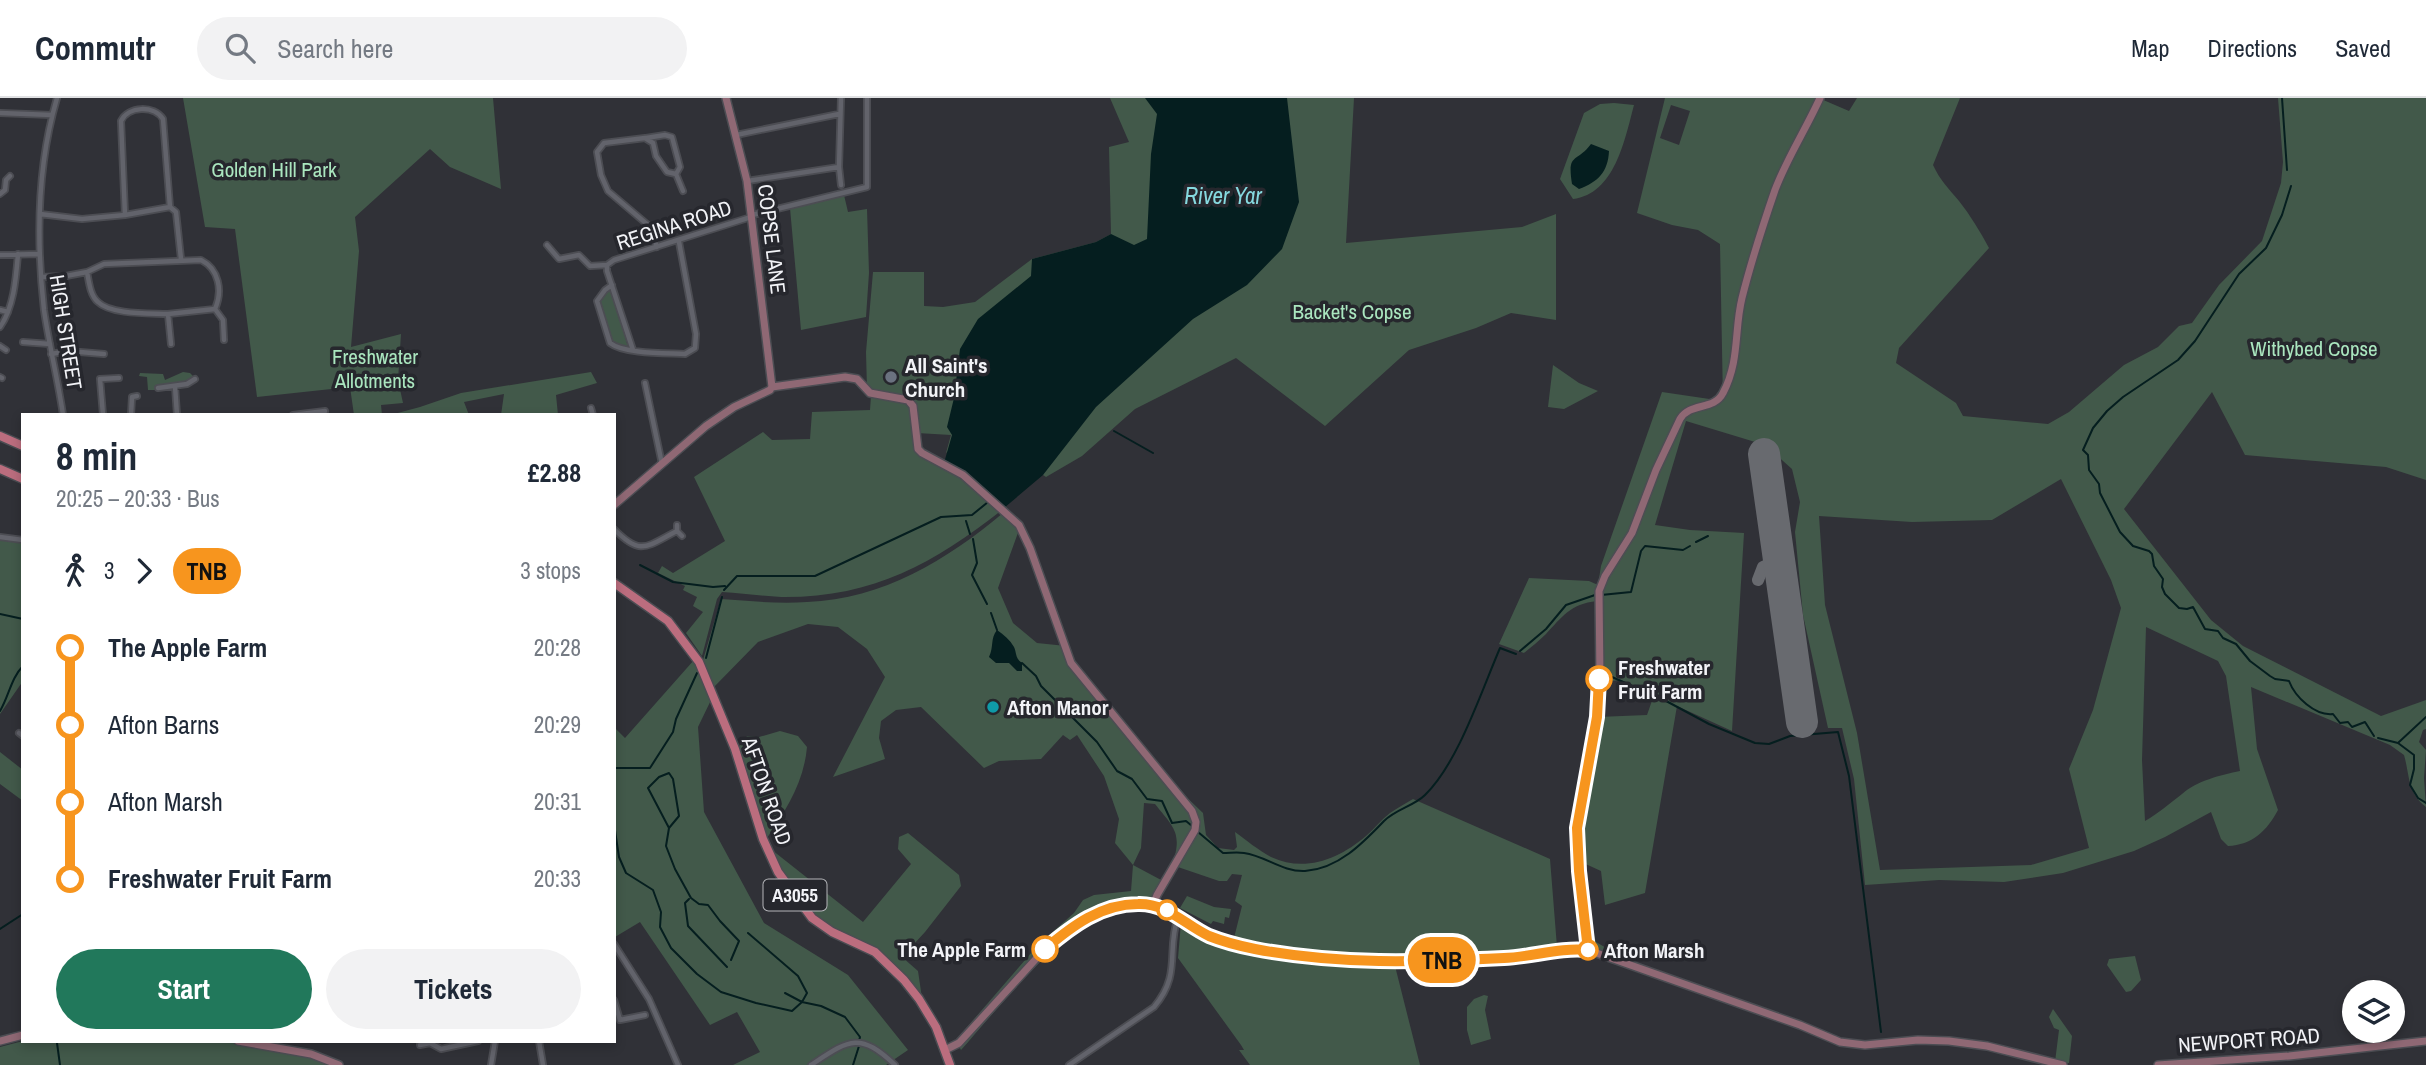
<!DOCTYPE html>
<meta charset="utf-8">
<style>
:root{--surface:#fff;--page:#f2f2f3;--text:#1f2937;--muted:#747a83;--line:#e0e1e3;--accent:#21785b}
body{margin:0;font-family:"Archivo Narrow",sans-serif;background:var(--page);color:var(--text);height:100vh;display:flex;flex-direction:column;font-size:26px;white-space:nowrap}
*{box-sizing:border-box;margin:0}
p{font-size:23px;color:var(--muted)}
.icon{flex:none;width:38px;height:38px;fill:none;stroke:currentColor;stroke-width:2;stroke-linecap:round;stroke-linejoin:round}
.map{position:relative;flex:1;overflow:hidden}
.details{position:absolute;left:21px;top:315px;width:595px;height:630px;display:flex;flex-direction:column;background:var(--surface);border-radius:0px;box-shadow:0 4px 10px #0003}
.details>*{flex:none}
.badge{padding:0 14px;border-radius:23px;font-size:24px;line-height:46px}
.fabs{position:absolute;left:2342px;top:882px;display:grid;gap:14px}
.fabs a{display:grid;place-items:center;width:63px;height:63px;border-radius:50%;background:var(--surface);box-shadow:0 4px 10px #0003;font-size:35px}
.map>.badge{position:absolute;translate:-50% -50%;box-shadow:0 0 0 4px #fff}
.legs{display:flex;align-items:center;gap:10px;height:77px;padding:0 35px;font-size:23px}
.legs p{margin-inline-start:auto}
.overview{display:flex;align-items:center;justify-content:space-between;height:119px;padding:0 35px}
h1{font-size:38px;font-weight:700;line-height:52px}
.cta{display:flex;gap:14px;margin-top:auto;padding:14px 35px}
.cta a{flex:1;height:80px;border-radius:42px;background:var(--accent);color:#fff;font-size:28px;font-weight:700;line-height:80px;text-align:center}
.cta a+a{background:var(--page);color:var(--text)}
ul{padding:0 35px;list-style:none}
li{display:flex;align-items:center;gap:24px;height:77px;font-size:26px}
li i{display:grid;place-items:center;width:10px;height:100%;margin:0 9px;background:currentColor}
li i::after{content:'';width:18px;height:18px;margin:-9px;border:5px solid;border-radius:50%;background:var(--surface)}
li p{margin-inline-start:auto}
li:first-child i{background:linear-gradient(#0000 50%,currentColor 0)}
li:last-child i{background:linear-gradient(currentColor 50%,#0000 0)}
header{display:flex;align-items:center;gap:42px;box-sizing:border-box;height:98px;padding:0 35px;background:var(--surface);border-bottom:2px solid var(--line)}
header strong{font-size:33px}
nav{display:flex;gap:38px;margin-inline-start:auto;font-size:24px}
.search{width:490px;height:63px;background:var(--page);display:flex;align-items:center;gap:18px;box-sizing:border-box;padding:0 24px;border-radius:38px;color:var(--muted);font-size:26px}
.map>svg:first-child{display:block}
.green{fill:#42594a;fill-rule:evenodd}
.water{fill:#051e1f}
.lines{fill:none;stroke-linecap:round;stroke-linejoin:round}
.stream{stroke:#051e1f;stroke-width:2}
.taxiway{stroke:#686a6f;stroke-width:12}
.runway{stroke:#686a6f;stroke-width:32}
.street-casing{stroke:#4c4d53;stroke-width:8}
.secondary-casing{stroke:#4c4d53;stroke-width:10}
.primary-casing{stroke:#4c4d53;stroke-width:11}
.street{stroke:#62636b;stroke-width:4.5}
.secondary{stroke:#8f6874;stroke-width:7}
.primary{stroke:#bb6d7e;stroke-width:8}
.line-1-casing{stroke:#fff;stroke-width:16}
.line-1{stroke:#f7951e;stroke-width:10}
.worship-dot{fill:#6b7280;stroke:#26272d;stroke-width:2.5}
.stop-1-dot{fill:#fff;stroke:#f7951e;stroke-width:3.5}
.culture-dot{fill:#0f9aa8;stroke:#26272d;stroke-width:2.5}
.labels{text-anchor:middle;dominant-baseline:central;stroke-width:7;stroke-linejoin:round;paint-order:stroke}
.shield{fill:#26272d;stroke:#b5b6ba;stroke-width:2}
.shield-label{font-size:19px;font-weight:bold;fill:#f2f3f7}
.park-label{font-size:21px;fill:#aae6bf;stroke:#26272d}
.street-label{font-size:21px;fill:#f2f3f7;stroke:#26272d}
.poi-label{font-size:21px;font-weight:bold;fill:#f2f3f7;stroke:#26272d;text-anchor:start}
.stop-label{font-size:21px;font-weight:bold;fill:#f2f3f7;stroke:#26272d;text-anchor:start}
.water-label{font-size:23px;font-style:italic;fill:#86d9df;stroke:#26272d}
</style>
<header>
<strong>Commutr</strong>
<div class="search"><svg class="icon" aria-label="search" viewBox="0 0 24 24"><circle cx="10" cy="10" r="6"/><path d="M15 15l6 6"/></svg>Search here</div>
<nav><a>Map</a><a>Directions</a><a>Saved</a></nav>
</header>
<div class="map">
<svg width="2426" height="967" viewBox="0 0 2426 967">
<rect width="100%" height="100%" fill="#303137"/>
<!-- green -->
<path class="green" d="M183,0H493L501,91L450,69L430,51L355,119L359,153L351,249L401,236L398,282L403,305L381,307L382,317H354L350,289L257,299L235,131L205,129Z
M1110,0H1185L1231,89L946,355L951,337L917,335L915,308L873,295L867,291L866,254L873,174H924V208L943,209L975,204L1032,161L1096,144L1111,136L1109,49L1129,44Z
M1257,0H1354L1346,145L1522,129L1556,116V222L1511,215L1476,230L1409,252L1325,328L1236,260L1135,311L1082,358L1046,379L1043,377L1045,361Z
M1665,0H1817L1782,73L1757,158L1785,74L1821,1L1849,13L1857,0H1960L1933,67C1940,82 1948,90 1959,103C1970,117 1980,133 1989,150L1899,250L1896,265L1956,305L1963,318L2048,326L2069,314L2124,267L2158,249L2179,228L2192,225L2219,187L2262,143L2281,85L2283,64L2278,0H2426V382L2386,369L2245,357L2212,294L2124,411L2211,522L2243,548L2381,618L2426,602V631L2423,632L2419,644L2426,652L2424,680L2426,709C2407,694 2410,678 2404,657L2390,647L2251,589L2257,651L2278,712C2267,733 2252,747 2228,748L2221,741L2211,714L2165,739L2134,753L2063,775L2004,784L1939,782L1865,787L1854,681L1842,630H1828L1803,517L1795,434L1800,404L1792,371L1765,347L1686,323L1655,427L1690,432L1744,435L1732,633L1677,608L1645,795L1605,807L1601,773L1579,763V730L1598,619L1647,617L1654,597L1621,582L1601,584L1597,503C1570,506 1562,519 1546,536C1539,543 1531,549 1524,555L1499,546L1529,480L1589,483L1598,487L1601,468L1662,294L1723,303L1720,146L1698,132L1672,127L1637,115ZM1671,7L1690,13L1679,47L1660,40ZM2061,381L2111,482L2121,510L2093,612L2069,671L2089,750L2031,767L1880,772L1857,635L1825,507L1819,418L1912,424L1992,422ZM2146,529L2218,563L2226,578L2240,673C2221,677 2196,683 2182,696C2169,706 2159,715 2145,723L2142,662Z
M1614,5L1634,7C1625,41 1615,96 1573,101L1560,81L1584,15L1600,6Z
M844,97L848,114L867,111L869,175L866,219L801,232L790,110Z
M608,191L612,192L628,249L612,245L599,202Z
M1553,267L1579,285L1598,293L1564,311L1548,309Z
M183,274L190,275L195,280L188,284L157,289L156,292H148L147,279L139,278L140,275L163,276L165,282Z
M591,274L597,285L556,297L558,317H501L504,296L464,304L469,317H390L420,309L461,295Z
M871,298L909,305L916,351L952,372L1002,412C933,466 872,500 781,499C762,498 742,495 722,494L717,501L702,558L686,535L703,514L693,508L697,499L683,492L685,488L658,475L662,468L673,475L725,443L694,379L763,334L772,342L810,341L812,314L870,312Z
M1003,415L1019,432L998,490L1013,525L1037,545L1066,548L1080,573L1176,689L1203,715L1206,737L1218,750L1234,752L1237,749L1235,734C1246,742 1258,752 1271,759C1305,775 1339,761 1366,738C1374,731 1381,722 1390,715C1397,710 1405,706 1413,701L1550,761L1557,849C1579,847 1582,850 1587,827L1592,831L1596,844L1620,858L1621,862L1590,852L1394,863L1340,861L1233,844L1242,808L1235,803L1242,777L1232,776L1227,783H1219L1172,767C1183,735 1174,730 1155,706L1144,705L1141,750L1133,767L1163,783L1148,810C1131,810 1111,814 1096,821C1051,842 995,914 961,952L956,942L1038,847L1074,815L1083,802L1094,797L1131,793L1133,767L1115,745L1119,721L1104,678L1077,637L1070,642L1063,637L1041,661L999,663L984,670L921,609L896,612L881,623L879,640L885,661L833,679L885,579L867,551L838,529L808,526L758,544L714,589L703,562L721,501C749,503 778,506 807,504C883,501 947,462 1003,415Z
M0,440L23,443V583L0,616Z
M694,562L712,600L698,629L704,714L764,825L848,877L908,952L886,967H733L760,954L737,914L710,927L640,824L615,839L614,629L625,640Z
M780,633L798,638L807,649C804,684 786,712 767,740L752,699L739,649L747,638L759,639Z
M0,654L23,672V703L0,686Z
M908,735L959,777L961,788L925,834L902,859L918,873L922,900L877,852L834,830L813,817L780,773L772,752L863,824L911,766L898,751L899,739Z
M1187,798L1214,809L1231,811L1229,820L1225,819L1224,826L1213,823L1211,826L1180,810Z
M1181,825C1198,833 1217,843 1235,849C1284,864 1344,867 1395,868L1420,967H1250L1239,952H1244L1241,947L1178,860Z
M2135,858L2141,882L2131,893L2126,894L2107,867L2109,861Z
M1484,897L1488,898L1485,912L1491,941L1471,947L1467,932V909L1474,901Z
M2053,911L2072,938L2069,965L2055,964L2059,932L2054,930L2049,919Z
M23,943H221L295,954L334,967H0V949Z"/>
<!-- water -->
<path class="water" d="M1145,0H1287L1299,104L1282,151L1247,187L1193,221L1096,309L1043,377L1004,410L944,365L952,337L947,329L954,300L960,251L978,221L1031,178L1032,161L1096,144L1111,136L1134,147L1147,141L1151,56L1157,16Z
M1591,46L1609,53C1608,74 1598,84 1579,91L1572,86C1567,54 1576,66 1591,46Z
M997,532C1004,537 1010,542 1014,549C1017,556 1015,560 1022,565V573H1017L1009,565H996L989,559C994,549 990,541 997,532Z"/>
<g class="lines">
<!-- stream -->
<path class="stream" d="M2282,0L2287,72
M2291,88L2282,117L2266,150L2239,176L2195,243L2178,262L2123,299L2107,313L2093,330L2083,352L2088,357L2089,372L2099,386L2100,395L2120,434L2133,448L2149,453L2152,456L2154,468L2163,481L2162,489L2165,496L2179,510L2187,511L2193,509L2205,531L2218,533L2223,540L2236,546L2250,563L2270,578L2275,581L2289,583C2295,599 2315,618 2333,616L2340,625L2348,624L2352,629L2365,624L2374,638
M1114,333L1153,355
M966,423L970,436
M973,441L977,465L972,477L987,506
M1696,444L1708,438
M640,467L673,484L713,489L725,488
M724,492L737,478H815L941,419L972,417L988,404
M1601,497L1631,494L1641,453L1645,448L1683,452L1690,448
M991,515L997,532
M0,516L23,521
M1520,553L1546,531L1566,507L1595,497
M706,560L722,499
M1022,565L1036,578L1041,588L1097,644L1117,673L1132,681L1147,701L1162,703L1172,725L1186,723L1192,728
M1612,579L1668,604L1709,626L1755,645L1769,646L1790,638L1838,634L1849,678L1881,934
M0,613C9,598 11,580 23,568
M2378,640L2398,645L2414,657V671L2410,687L2418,700L2426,705
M2399,644L2426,619
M614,648L615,668
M614,670H650L673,634L676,621L697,575
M614,726L619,759L626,775L653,792L661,814L660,829L671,850L697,876L721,894L756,905L792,913L802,904L807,895L798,878L748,835
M669,730L679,718L673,681L669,675L659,679L648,690L669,730L666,748L675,771L691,800L699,806L708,807L720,823L739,843L731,862
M1198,734L1223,755C1230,755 1237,754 1244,755C1266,758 1282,774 1305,773C1338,771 1363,745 1384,723C1396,711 1414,708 1425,697C1458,665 1481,594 1500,550L1516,556
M689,801L685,805L688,828L727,869
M0,831L23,816
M785,895L802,904L821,908L845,919L860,939L859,943
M57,945L60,967
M853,967L859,948"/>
<!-- taxiway -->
<path class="taxiway" d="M1758,482L1763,469L1779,462"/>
<!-- runway -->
<path class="runway" d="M1764,356L1802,624"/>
<defs>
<path id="street" d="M57,0C37,68 36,141 44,212C49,247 58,282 63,317
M841,0L839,69L841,87
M0,15L52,17
M736,37L839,16
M646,40L665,37L672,39L680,69L676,76L683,93
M747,83L839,69
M0,96L5,92L6,82L10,78
M40,116L82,121L125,117L170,109
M125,117L121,23C128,8 154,7 163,21L170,109L176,114L181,161
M752,117L867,89V0
M547,147L559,161L579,157L590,168L607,167L614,162L751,119
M657,149L648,127L608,93L601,77L597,54L604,45L645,40L653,45L656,58L667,74L676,76
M0,157L39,156
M607,167V173L633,252
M87,174C89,184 90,197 98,204C111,217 151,215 168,216L171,246
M42,179L66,178L87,174L104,166L201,162C219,171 223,193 215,211
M612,187L605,192L597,203L610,245C624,256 666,255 685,256L695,250L696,236L679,144
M0,212L8,214
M168,216L215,211L223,222L224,242
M0,229C14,209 16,180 18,156
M23,244L50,246
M0,248L6,252
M51,256L68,253L104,256
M0,279L2,280
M645,285L662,366
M175,288L177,317
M158,290L187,286L195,281
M591,310L593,317
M103,317L100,281L119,280
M131,317L132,299L137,298
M293,317L325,313
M677,427V433L682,438
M614,431C641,459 647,448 677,433
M0,439L23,442
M19,635L23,638
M614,846L649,901L678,967
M614,902L620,922L645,917
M539,943L543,967
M420,947L430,945L441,951L478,943
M491,967L495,943
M811,967C849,942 859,933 895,967
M1069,967L1154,909C1182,876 1166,853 1178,819"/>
<path id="secondary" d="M726,0L747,83L772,289
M772,289L845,279L857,281L870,295L908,302L913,308L918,351L922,355L963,377L1019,427L1030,450L1071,565L1192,713L1196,724L1195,732L1157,797L1153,807
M614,407L706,328L734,309L770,292L772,289
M1588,852L1579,773L1577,730L1597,619L1600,580L1599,493L1605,478L1632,435L1656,372L1680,321C1690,304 1714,313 1723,295C1740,263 1734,232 1742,200C1751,164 1763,127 1775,92C1787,60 1806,31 1820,0
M0,943L23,937
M238,943L311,956L339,967
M945,952L959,945L1045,851L1075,827L1095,815L1136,806L1161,809L1208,837L1233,846L1331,862L1396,865L1503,860L1571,852H1588L1800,927L1840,944L1865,947L1918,942L1949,943L1987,948L2063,967
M2158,967L2289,958L2426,943"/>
<path id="primary" d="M0,338L23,348
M0,371L23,381
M614,485L668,523L699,564L735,651L763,741L778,774L812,820L832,834L875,854L904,882L919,901L936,929L950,967"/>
</defs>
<!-- street casing -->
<use href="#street" class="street-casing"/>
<!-- secondary casing -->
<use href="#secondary" class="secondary-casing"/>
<!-- primary casing -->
<use href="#primary" class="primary-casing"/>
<!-- street -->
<use href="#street" class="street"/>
<!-- secondary -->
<use href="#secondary" class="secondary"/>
<!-- primary -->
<use href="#primary" class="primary"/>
</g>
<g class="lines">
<defs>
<path id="line-1" d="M1045,851C1072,828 1101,806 1138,806C1167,805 1185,827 1209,838C1224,844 1240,848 1255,851C1338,867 1420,864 1504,860C1532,859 1560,849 1588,852L1579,773L1577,730L1597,619L1599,581"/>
</defs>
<!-- line-1 casing -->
<use href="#line-1" class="line-1-casing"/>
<!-- line-1 -->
<use href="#line-1" class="line-1"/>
</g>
<!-- markers -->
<circle class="worship-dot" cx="891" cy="279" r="7"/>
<g class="stop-1-dot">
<circle cx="1599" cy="581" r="12"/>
<circle cx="1167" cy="812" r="9"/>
<circle cx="1045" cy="851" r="12"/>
<circle cx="1588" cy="852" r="9"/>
</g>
<circle class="culture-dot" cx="993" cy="609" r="7"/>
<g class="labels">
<!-- shield labels -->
<rect class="shield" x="763.5" y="781.5" width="63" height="31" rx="5"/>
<g class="shield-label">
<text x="795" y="797">A3055</text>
</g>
<!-- park labels -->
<g class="park-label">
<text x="274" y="71">Golden Hill Park</text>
<text x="1352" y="213">Backet's Copse</text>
<text x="2314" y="250">Withybed Copse</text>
<text x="375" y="258">Freshwater<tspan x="375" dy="24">Allotments</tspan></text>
</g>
<!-- street labels -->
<g class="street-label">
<text transform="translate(674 127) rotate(-18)">REGINA ROAD</text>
<text transform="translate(772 141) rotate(83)">COPSE LANE</text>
<text transform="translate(66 234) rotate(81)">HIGH STREET</text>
<text transform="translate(767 693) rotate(71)">AFTON ROAD</text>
<text transform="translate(2249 942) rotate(-4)">NEWPORT ROAD</text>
</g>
<!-- poi labels -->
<g class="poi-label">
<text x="905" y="267">All Saint's<tspan x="905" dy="24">Church</tspan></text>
<text x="1007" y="609">Afton Manor</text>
</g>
<!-- stop labels -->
<g class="stop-label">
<text x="1618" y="569">Freshwater<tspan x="1618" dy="24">Fruit Farm</tspan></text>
<text x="1026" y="851" text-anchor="end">The Apple Farm</text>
<text x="1604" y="852">Afton Marsh</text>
</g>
<!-- water labels -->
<g class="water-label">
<text x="1223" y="97">River Yar</text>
</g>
</g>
</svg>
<div class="fabs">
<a><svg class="icon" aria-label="layers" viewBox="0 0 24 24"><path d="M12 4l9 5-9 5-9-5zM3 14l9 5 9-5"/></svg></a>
</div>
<b class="badge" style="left:1442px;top:862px;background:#f7951e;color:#111">TNB</b>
<section class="details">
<div class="overview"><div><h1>8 min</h1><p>20:25 – 20:33 · Bus</p></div><b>£2.88</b></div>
<div class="legs"><svg class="icon" aria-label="walk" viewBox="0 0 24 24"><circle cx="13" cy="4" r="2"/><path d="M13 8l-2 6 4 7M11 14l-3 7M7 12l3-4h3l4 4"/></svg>3<svg class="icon" aria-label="forward" viewBox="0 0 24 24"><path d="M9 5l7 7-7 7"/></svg><b class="badge" style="background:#f7951e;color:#111">TNB</b><p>3 stops</p></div>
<ul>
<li><i style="color:#f7951e"></i><b>The Apple Farm</b><p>20:28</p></li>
<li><i style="color:#f7951e"></i><span>Afton Barns</span><p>20:29</p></li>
<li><i style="color:#f7951e"></i><span>Afton Marsh</span><p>20:31</p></li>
<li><i style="color:#f7951e"></i><b>Freshwater Fruit Farm</b><p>20:33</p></li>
</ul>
<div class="cta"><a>Start</a><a>Tickets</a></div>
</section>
</div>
